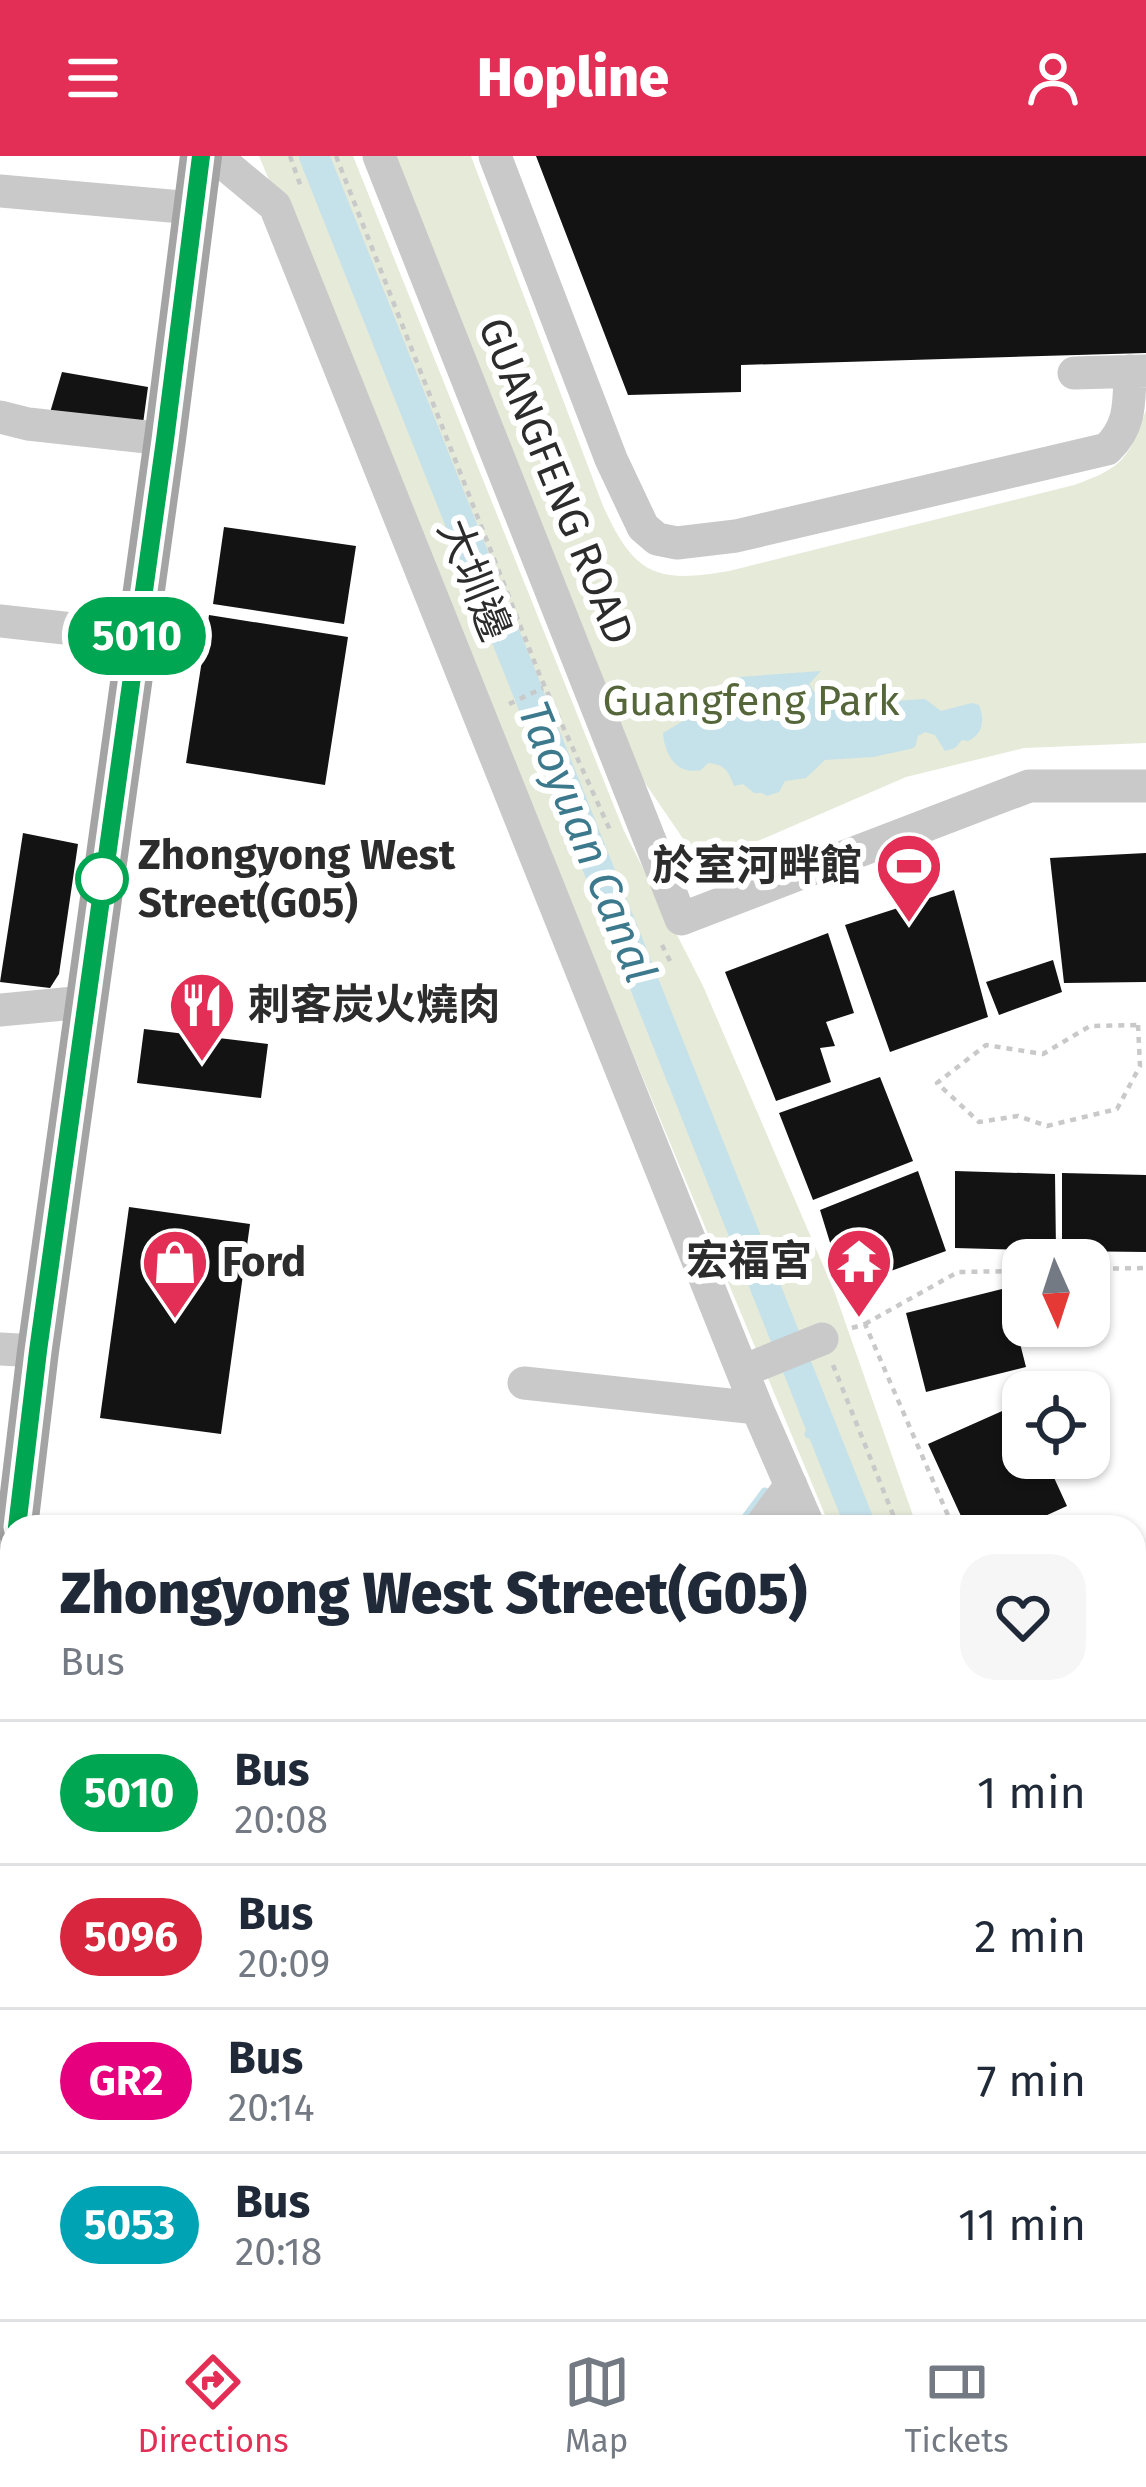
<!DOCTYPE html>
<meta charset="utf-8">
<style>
:root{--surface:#fff;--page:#f6f6f7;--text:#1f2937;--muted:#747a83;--line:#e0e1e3;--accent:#e32e55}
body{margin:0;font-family:"Fira Sans","Noto Sans TC",sans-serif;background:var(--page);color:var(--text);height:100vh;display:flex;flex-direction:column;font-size:45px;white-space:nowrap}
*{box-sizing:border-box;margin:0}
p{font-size:39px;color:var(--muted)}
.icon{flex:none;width:66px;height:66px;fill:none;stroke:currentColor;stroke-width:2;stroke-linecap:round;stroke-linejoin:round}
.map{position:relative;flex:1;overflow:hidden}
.drawer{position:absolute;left:0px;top:1359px;width:1146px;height:804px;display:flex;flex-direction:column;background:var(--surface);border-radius:36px 36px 0 0;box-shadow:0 3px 9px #0004}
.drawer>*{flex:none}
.badge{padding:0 24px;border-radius:39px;font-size:42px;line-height:78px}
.needle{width:78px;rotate:177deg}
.fabs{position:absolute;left:1002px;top:1083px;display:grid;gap:24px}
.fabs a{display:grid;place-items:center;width:108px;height:108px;border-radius:24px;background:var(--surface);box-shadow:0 3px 9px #0004;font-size:60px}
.map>.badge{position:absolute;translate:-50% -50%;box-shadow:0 0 0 6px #fff}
.round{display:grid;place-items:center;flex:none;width:126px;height:126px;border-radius:36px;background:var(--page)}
.headline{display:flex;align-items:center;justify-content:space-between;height:204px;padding:0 60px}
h1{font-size:57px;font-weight:800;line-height:90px}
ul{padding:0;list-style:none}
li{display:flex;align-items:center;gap:36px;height:144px;padding:0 60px;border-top:3px solid var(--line)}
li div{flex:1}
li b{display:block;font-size:45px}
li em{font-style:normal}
li .badge{min-width:132px;font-weight:700;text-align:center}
header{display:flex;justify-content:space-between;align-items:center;height:156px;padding:0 60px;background:var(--accent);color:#fff;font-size:54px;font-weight:800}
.tabs{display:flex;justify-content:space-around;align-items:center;height:168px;border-top:3px solid var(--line);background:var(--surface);font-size:33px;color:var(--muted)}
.tabs a{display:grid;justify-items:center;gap:6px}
.tabs .active{color:var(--accent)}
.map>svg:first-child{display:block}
.green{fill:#e5ead9}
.water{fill:#c5e1ea}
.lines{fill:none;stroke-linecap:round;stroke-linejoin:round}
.stream{stroke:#c5e1ea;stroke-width:9}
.canal{stroke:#c5e1ea;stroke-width:30}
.building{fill:#131313}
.path{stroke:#c9c9c9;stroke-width:4.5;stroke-dasharray:6 6;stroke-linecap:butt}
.minor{stroke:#c9c9c9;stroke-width:33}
.major{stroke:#a4a4a4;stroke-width:42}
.line-casing{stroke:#fff;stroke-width:27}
.line{stroke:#00a651;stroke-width:18}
.stop-dot{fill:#fff;stroke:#00a651;stroke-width:6}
.labels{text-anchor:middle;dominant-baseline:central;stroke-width:12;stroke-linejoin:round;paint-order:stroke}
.street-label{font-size:42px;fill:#2c2c2c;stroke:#fff}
.park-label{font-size:42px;fill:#55673a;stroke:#fff}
.stop-label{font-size:42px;font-weight:bold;fill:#2c2c2c;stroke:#fff;text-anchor:start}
.poi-label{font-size:42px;font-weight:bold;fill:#2c2c2c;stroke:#fff;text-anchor:end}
.water-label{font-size:45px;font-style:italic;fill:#3c798d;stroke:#fff}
</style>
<header><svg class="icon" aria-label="menu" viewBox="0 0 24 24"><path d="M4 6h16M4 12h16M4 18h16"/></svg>Hopline<svg class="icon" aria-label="person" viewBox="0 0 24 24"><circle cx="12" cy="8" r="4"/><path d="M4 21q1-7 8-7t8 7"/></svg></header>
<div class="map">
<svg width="1146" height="2163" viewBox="0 0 1146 2163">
<rect width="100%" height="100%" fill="#fff"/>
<!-- green -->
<path class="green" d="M259,0H353L624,675L703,830L835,1137L917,1371H830Z
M391,0H471L603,350C634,418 655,428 729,415L1074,329C1123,312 1129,302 1146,254V587L1024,592L906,621L723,700L688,690L630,605Z"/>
<!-- water -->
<path class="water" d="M821,515L809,528L823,549L835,545L843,551L867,534H877L882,542L894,545L925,543L941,555L972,547L979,549C985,564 983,578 968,585L962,584L955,592L945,595L935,579L925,576L918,580L915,591L910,593L873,601L825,604L806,622L785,625L779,636L767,640L762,637H754L743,628L734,630C729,615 724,608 708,607L701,614C677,619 665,600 663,577L703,553L711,537L740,521Z"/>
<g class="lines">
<!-- stream -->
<path class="stream" d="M809,1278L819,1266
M739,1371L765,1336
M0,2000L12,2001
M1143,2163L1146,2126"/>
<!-- canal -->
<path class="canal" d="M314,0L861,1371"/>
</g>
<!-- building -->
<path class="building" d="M536,0H1146V197L741,209V236L628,239Z
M62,216L148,231L142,275L49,260Z
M224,371L356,390L344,468L213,448Z
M209,459L348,481L325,629L186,607Z
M23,677L78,688L59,818L50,832L0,826Z
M1146,697V826L1064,827L1050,702Z
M954,734L988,861L890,896L845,769Z
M828,777L854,857L826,866L835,890L820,892L831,926L776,945L725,816Z
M1053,804L1062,836L999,859L986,826Z
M144,873L268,888L261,942L137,927Z
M880,921L913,1005L813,1044L779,957Z
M918,1015L946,1095L844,1132L820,1054Z
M955,1015L1055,1018L1056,1095L955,1092Z
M1062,1017L1146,1019V1096L1062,1095Z
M129,1051L250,1068L221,1278L100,1262Z
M1006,1132L1026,1211L926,1236L906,1157Z
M1020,1247L1023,1254V1302H1045L1067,1350L1021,1371H966L928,1288Z
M334,2151H383L389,2163H340Z
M404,2151H437L443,2163H410Z
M482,2151H521L528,2163H488Z
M606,2151H681L658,2163H583Z"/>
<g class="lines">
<!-- path -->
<path class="path" d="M290,0L302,34
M336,0L540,520L610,674
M509,548L543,532
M662,789L670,805
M1138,869L1140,910L1117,953L1047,970L1018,960L979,966L937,927L986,889L1043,898L1090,870Z
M1089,1113L1146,1112
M865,1168L958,1116L1023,1115
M852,1172L865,1168L953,1371
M833,1209L898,1371
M1134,1632L1146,1639
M1134,1674L1146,1680
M44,2163L57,2151"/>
<!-- minor -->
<path class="minor" d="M215,0L275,50L757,1252L809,1371
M379,0L681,763L1029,630H1146
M495,0L611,303L643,371L657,383L677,387L736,380L1107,293C1131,270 1129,247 1130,215
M0,35L193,52
M1074,217L1146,215
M0,261L28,268L165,283
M0,465L136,480
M0,854L85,846
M0,1193L38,1195
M743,1215L822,1183
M524,1227L757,1252
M760,1371L791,1329
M0,1393L12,1392
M1134,1755L1146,1756
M0,1845L12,1843
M0,2127L12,2129
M92,2151L119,2163
M311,2151L318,2163
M460,2151L466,2163
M875,2151L882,2163
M260,2163L279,2151
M779,2163L780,2151
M1117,2163V2151"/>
<!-- major -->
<path class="major" d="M17,1371L38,1195L165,283L201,0
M0,1545L12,1420"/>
</g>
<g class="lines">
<defs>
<path id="line" d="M17,1371L38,1195L165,284L201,0"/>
</defs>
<!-- line casing -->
<use href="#line" class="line-casing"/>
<!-- line -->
<use href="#line" class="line"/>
</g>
<!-- icons -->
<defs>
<symbol id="stadium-pin" viewBox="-11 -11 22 30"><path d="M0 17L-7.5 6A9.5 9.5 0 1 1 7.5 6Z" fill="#e32e55" stroke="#fff"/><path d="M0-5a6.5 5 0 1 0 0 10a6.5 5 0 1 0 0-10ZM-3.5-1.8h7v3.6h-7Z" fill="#fff"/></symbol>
<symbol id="restaurant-pin" viewBox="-11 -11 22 30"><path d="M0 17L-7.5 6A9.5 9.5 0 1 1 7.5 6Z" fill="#e32e55" stroke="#fff"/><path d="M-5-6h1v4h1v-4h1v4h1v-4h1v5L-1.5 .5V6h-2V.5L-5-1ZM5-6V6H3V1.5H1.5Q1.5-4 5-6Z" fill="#fff"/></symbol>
<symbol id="temple-pin" viewBox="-11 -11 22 30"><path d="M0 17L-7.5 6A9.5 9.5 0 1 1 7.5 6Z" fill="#e32e55" stroke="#fff"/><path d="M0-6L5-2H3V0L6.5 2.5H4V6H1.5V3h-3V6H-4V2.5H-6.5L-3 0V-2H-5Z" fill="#fff"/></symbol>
<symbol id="shop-pin" viewBox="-11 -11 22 30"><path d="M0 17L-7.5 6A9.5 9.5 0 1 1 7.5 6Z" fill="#e32e55" stroke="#fff"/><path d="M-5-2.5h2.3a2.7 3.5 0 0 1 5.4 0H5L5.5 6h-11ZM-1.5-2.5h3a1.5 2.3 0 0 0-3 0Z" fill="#fff"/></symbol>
</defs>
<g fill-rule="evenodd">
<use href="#stadium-pin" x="871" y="672" width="76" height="104"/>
<use href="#restaurant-pin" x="164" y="811" width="76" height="104"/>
<use href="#temple-pin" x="821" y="1067" width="76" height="104"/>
<use href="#shop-pin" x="137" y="1068" width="76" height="104"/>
</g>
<!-- markers -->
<circle class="stop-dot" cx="102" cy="723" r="24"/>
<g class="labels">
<!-- street labels -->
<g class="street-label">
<text transform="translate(556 325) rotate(68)">GUANGFENG ROAD</text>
<text transform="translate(474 424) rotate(68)">大圳邊</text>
</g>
<!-- park labels -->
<g class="park-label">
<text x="751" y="545">Guangfeng Park</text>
</g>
<!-- stop labels -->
<g class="stop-label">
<text x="138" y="699">Zhongyong West<tspan x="138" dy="48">Street(G05)</tspan></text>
</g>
<!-- poi labels -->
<g class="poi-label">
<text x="862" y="710">於室河畔館</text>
<text x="248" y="849" text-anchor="start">刺客炭火燒肉</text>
<text x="812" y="1105">宏福宮</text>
<text x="222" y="1106" text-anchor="start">Ford</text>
</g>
<!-- water labels -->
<g class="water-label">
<text transform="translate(587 686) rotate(68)">Taoyuan Canal</text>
</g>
</g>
</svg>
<div class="fabs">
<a><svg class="needle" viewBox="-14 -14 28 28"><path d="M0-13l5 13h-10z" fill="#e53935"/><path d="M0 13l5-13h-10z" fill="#747a83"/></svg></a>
<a><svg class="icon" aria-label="locate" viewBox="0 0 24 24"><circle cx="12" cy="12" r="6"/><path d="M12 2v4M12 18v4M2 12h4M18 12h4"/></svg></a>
</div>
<b class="badge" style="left:137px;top:480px;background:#00a651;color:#fff">5010</b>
<section class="drawer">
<div class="headline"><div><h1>Zhongyong West Street(G05)</h1><p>Bus</p></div><a class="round"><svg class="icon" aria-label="heart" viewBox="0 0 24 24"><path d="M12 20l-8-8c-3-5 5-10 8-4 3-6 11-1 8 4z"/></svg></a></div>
<ul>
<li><span class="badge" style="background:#00a651;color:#fff">5010</span><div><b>Bus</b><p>20:08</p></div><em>1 min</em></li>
<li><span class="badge" style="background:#d7263d;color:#fff">5096</span><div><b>Bus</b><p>20:09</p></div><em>2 min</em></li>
<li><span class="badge" style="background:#e6007e;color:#fff">GR2</span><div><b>Bus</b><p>20:14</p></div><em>7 min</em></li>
<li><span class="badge" style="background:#00a3b4;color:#fff">5053</span><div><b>Bus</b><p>20:18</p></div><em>11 min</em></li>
</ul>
</section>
</div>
<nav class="tabs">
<a class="active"><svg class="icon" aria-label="directions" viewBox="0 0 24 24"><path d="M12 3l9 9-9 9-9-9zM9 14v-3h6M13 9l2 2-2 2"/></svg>Directions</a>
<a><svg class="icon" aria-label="map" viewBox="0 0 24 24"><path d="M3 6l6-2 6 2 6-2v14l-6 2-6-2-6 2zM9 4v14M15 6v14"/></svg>Map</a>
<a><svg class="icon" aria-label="tickets" viewBox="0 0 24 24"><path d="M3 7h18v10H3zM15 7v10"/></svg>Tickets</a>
</nav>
